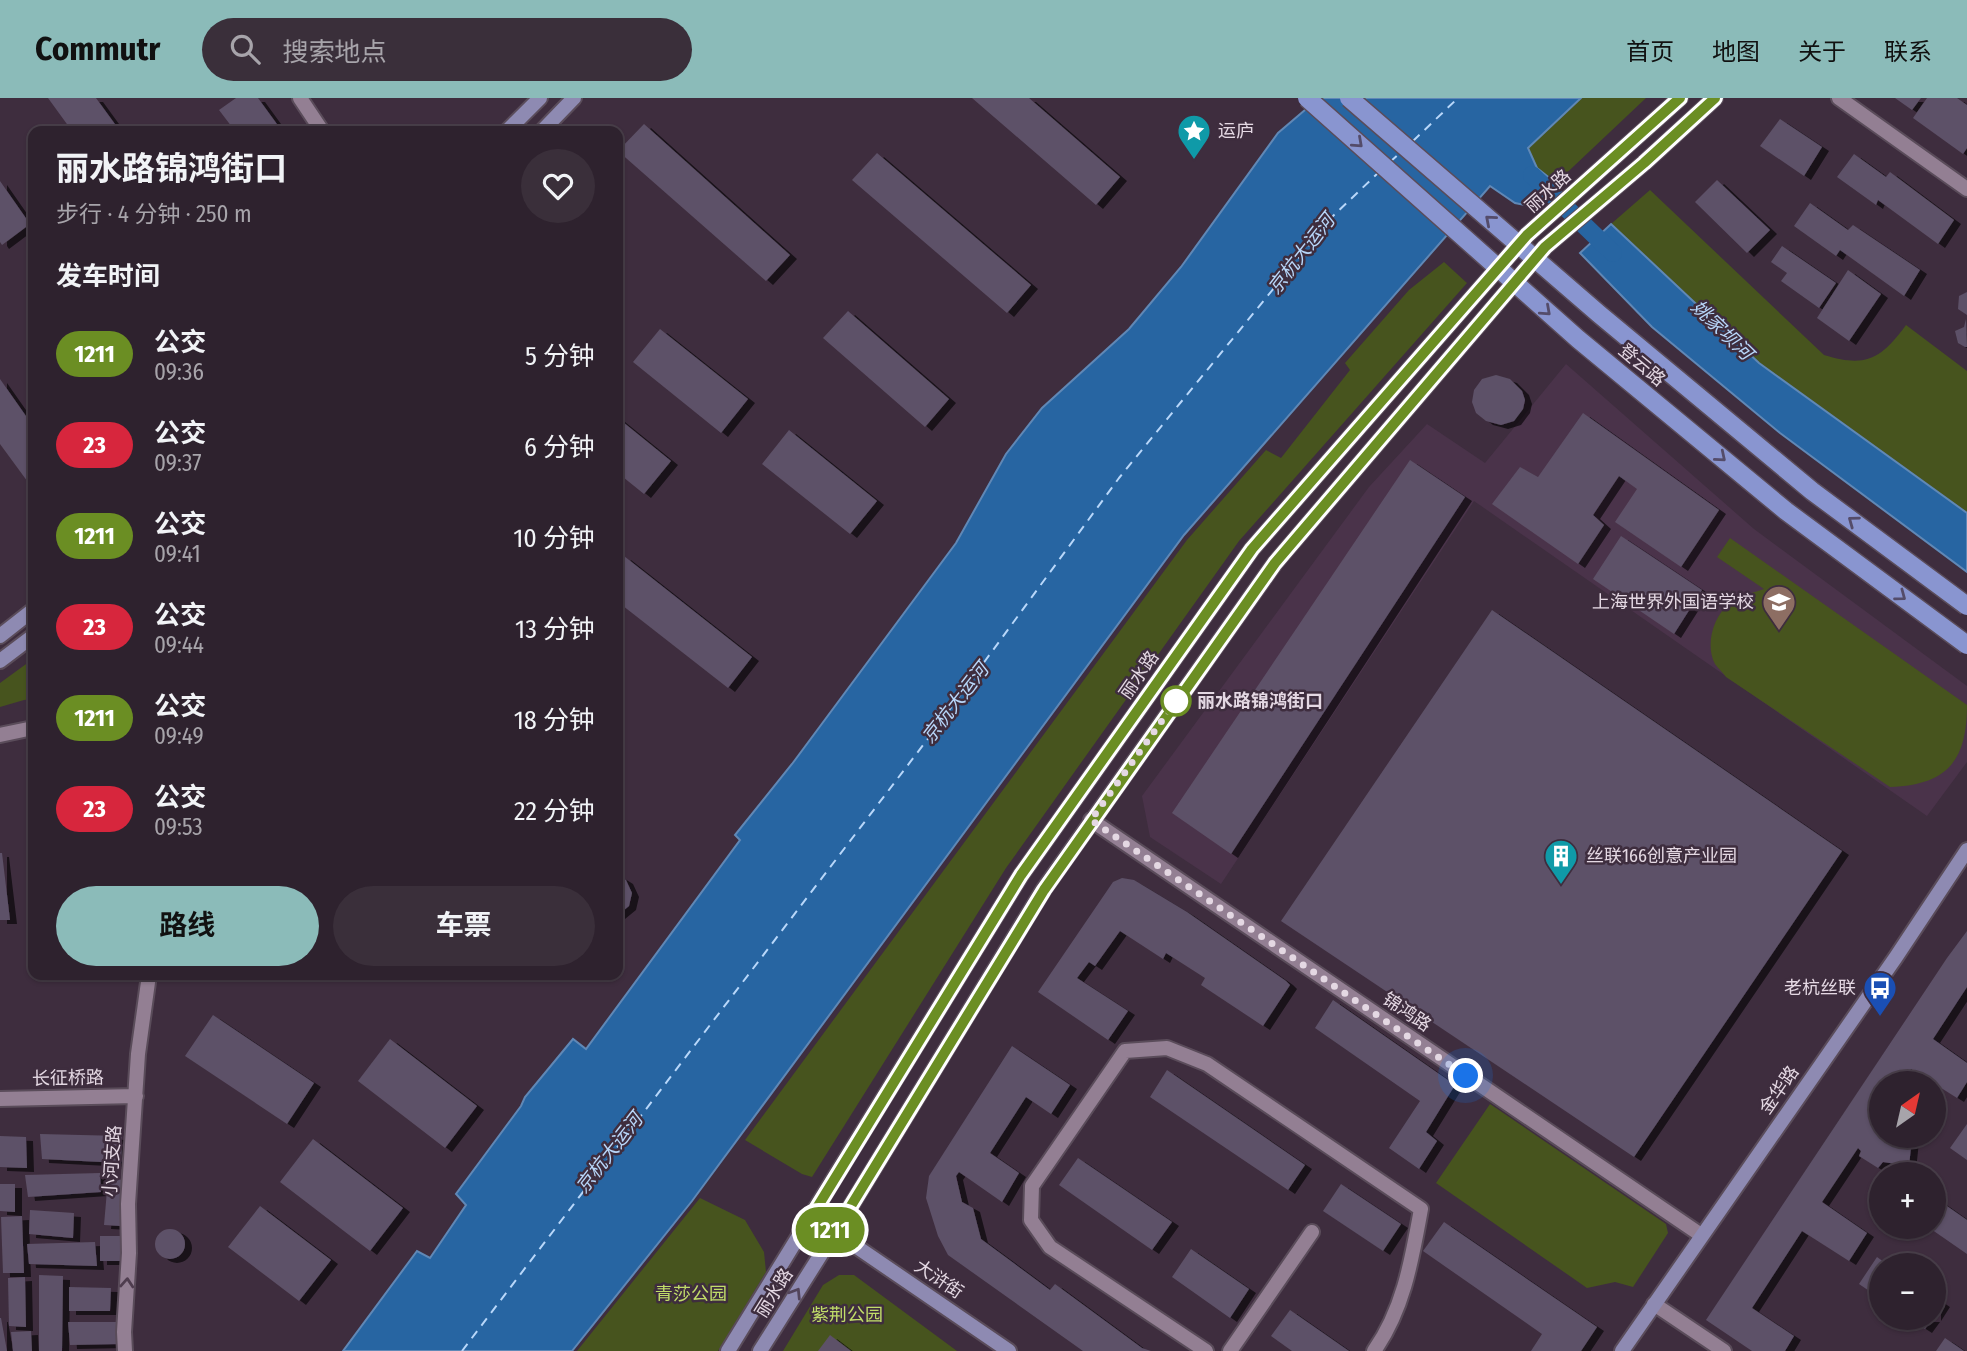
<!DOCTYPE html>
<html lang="zh">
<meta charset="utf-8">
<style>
:root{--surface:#2e222e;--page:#3a2f3a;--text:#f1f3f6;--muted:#a7a4aa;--line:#493f4a;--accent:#8bbbb9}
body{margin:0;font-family:"Fira Sans Condensed","Noto Sans SC",sans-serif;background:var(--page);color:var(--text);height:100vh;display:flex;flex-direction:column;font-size:26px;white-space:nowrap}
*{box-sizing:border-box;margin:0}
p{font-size:23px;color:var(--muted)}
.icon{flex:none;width:38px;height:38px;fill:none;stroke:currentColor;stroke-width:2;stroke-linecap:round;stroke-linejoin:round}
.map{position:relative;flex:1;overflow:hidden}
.details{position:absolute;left:28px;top:28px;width:595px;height:854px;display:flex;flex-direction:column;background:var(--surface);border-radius:14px;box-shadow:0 2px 5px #0004,0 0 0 2px var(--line)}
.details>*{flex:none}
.badge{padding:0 14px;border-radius:23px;font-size:24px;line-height:46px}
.needle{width:46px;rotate:34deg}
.controls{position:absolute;left:1869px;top:973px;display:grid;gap:14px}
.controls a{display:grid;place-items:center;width:77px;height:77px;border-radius:50%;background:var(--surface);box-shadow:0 2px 5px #0004,0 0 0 2px var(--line);font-size:35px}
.you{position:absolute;width:35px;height:35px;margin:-18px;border:5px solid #fff;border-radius:50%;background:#1a73e8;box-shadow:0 0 0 10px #1a73e833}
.map>.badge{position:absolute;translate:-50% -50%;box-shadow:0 0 0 4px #fff}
h2{padding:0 28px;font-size:26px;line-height:63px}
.round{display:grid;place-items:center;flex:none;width:74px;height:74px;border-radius:37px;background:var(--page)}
.overview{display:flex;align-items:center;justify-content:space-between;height:119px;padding:0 28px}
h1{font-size:33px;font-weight:700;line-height:52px}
.action{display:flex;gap:14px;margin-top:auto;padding:14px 28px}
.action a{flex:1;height:80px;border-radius:42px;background:var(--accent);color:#111;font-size:28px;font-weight:700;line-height:80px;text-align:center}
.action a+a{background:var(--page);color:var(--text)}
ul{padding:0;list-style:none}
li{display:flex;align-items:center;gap:21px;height:91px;padding:0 28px}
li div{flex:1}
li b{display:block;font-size:26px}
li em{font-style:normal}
li .badge{min-width:77px;font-weight:700;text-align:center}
header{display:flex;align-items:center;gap:42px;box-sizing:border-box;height:98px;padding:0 35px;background:var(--accent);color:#111}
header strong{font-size:33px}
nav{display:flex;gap:38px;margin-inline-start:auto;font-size:24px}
.search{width:490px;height:63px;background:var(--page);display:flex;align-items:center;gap:18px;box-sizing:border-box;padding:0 24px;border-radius:38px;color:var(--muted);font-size:26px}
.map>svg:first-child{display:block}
.built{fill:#4a334a}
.green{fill:#47541e}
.water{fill:#2765a2;stroke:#6088b6;stroke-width:2}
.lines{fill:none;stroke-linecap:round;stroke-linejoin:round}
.canal{stroke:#2765a2;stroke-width:18}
.ferry{stroke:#b8d7fa;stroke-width:2;stroke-dasharray:9 7;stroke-linecap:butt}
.building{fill:#5d5167;filter:url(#shadow)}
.street-casing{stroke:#5a4c5a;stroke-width:18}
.secondary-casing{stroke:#5a4c5a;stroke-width:18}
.street{stroke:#937f93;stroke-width:14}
.secondary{stroke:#8e8ab2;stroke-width:14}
.primary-bridge-casing{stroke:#5a4c5a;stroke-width:21;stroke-linecap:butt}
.primary-bridge{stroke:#8995d0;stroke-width:18}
.oneway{stroke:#544c6a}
.oneway2{stroke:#4f3d4f}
.oneway3{stroke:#52445b}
.line-casing{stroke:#fff;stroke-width:16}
.line{stroke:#6b8e23;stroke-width:10}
.walk{stroke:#e4d8e3;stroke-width:7;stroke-dasharray:0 12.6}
.stop-dot{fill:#fff;stroke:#6b8e23;stroke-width:3.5}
.labels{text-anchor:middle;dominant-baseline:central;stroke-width:5;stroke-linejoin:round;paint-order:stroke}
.poi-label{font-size:18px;fill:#e4d8e3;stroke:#3e2d3e;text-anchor:start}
.street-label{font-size:18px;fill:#e4d8e3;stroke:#3e2d3e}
.stop-label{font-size:18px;font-weight:bold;fill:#e4d8e3;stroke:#3e2d3e;text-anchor:start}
.park-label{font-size:18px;fill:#c1dd69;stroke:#3e2d3e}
.water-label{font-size:19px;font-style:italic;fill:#b8d7fa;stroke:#3e2d3e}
</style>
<header>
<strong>Commutr</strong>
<div class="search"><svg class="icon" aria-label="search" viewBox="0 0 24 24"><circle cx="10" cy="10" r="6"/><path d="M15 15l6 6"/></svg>搜索地点</div>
<nav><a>首页</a><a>地图</a><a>关于</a><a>联系</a></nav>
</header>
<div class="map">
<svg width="1967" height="1253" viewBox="0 0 1967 1253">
<defs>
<filter id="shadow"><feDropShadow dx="7" dy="4" stdDeviation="0" flood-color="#0009"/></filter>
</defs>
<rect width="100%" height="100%" fill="#3e2d3e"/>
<!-- built -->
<path class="built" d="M1566,266L1754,431L1967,588V664L1927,718L1474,403L1221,786L1150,739L1142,698L1369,389L1427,326L1485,365Z"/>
<!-- green -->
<path class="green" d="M1581,0H1646L1556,85L1537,70L1527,50Z
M1650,92L1824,257C1866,270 1881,261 1906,227L1967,273V415L1759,265L1611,126Z
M1444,164L1467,185L1239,443L1006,770L812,1079L802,1076L745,1042L1187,442L1266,352L1281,360L1350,272L1345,265L1409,192Z
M1730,440L1967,607C1967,663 1947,687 1890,689L1726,579C1723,575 1718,570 1715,566C1705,547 1713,519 1729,506C1738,498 1752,495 1764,491L1717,459Z
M33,561V601L24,602L0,609V585Z
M1490,1006L1666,1126L1668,1135L1633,1189L1615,1184L1587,1190L1436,1085Z
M700,1100L745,1122L764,1154L766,1174L718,1253H577Z
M839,1177H854L957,1253H783L823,1187Z"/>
<!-- water -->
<path class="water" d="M1319,0H1581L1528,50L1537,70L1556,85L1534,109L1515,105L1490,88L1184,437L692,1103L572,1253H343L417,1153L430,1160L466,1107L456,1096L521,1008L525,999L573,941L586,951L740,742L735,737L792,666L956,445L1006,356L1042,310L1129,231L1181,169L1278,35Z
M1611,126L1759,265L1967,415V474L1780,335L1652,229L1580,155Z"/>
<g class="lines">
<!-- canal -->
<path class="canal" d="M1532,77L1613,155"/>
<!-- ferry -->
<path class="ferry" d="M1413,43L1458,0
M1390,64L1401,54
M462,1253L933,634L1119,380L1332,119L1378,75"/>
</g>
<!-- building -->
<path class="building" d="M48,0H96L120,33H72Z
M236,0H258L282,33H235L219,12Z
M972,0H1029L1120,79L1096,107Z
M1895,0H1921L1912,12Z
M1927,0H1957L1967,7V50L1963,56L1913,20Z
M1780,21L1822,49L1804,78L1760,48Z
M644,26L790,157L766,183L618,53Z
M877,55L1031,187L1007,215L852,82Z
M1854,56L1886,79L1890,74L1954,122L1938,146L1878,102L1876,107L1837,79Z
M1717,82L1770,132L1747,155L1695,104Z
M0,83L30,126L2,147L0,144Z
M1810,105L1848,132L1853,127L1920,172L1904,198L1840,152L1836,158L1794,128Z
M1782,148L1836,185L1819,210L1781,183L1787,175L1771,164Z
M1848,172L1881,196L1849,243L1817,220Z
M1967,194V217L1958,211L1959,198Z
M848,213L949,301L925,329L823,240Z
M1966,221L1967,249H1965L1958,245L1955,233L1964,229Z
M660,231L748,301L721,335L633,264Z
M1496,277L1510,281L1522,293L1525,302L1523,311L1514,323L1501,327L1486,323L1476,315L1472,304L1474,292L1482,281Z
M0,281L33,328V391L0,346Z
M1583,315L1719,412L1681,469L1615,424L1637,391L1619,378L1593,417L1604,427L1578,466L1492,406L1520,369L1538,379Z
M618,320L671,363L644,396L618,375Z
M789,332L877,403L850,436L762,366Z
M1410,362L1465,399L1231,756L1172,715Z
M1621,438L1702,492L1674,536L1593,481Z
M624,458L752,559L728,590L618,504V466Z
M1492,512L1842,753L1634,1059L1281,823Z
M0,755H2L10,822H0Z
M618,777L626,782L632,795L629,808L618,817Z
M1122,780L1134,782L1187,814L1286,883L1290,887L1263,928L1201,887L1205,880L1166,855L1163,861L1120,833L1095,868L1089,864L1077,880L1128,913L1108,942L1038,894L1113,784Z
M1967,833V889L1933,941L1967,965V984L1957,1000L1911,971L1902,985H1881V1017L1875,1027L1881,1032V1038L1912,1040L1909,1068L1883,1064L1878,1070L1859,1058L1861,1053L1858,1050L1822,1104L1867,1135L1849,1163L1802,1133L1752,1210L1794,1238L1785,1253H1752L1706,1222L1947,860Z
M1333,902L1455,987L1426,1034L1437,1043L1419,1071L1389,1050L1420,1003L1315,930Z
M213,917L314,985L287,1026L185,958Z
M390,941L477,1008L445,1050L358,983Z
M1012,948L1070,987L1051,1016L1026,999L990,1055L1019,1075L1002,1104L959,1074L956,1078L962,1104L973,1110L981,1141L1050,1192L1055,1186L1142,1250L1151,1253H1083L948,1157L938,1138L926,1100L929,1078Z
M1167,972L1305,1067L1288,1092L1150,999Z
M1967,1026V1062L1950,1050Z
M40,1036L122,1038L121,1065L42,1061Z
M0,1038L26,1039L27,1070L0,1069Z
M313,1041L403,1110L370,1153L280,1084Z
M1078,1060L1172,1124L1152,1152L1059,1087Z
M100,1075L101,1094L28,1099L25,1077Z
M108,1081L125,1082L121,1128L104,1127Z
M0,1086H15V1114L0,1113Z
M1341,1086L1401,1126L1383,1153L1323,1113Z
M1934,1099L1967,1122V1156L1928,1129H1934Z
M260,1108L331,1162L299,1203L228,1149Z
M30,1112L74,1115L73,1140L29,1136Z
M22,1118L24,1175H3L1,1119Z
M1444,1124L1597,1229L1581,1253H1531L1542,1236L1423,1153Z
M155 1146a15 15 0 1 1 30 0a15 15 0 1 1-30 0Z
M100,1138H124L125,1163H100Z
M95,1144L97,1168L29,1166L27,1146Z
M1191,1151L1249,1191L1230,1220L1172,1179Z
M1877,1159L1888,1167H1881V1201L1859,1186Z
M39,1177L63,1178L62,1253H39Z
M25,1179L26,1229L9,1228L8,1180Z
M69,1189L111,1190L110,1213H69Z
M1934,1199L1943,1205L1934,1219Z
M1290,1212L1349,1253H1292L1271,1238Z
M0,1220H1L7,1253H0Z
M1908,1220H1933L1925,1231Z
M68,1224H120V1246L70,1247Z
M31,1233L32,1253H13L11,1234Z
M830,1237L851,1253H818Z
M1945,1240L1964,1253H1936Z"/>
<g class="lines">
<defs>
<path id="street" d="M300,0L322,33
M1839,0L1967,91
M0,637L33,630
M1091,722L1701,1137
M0,1001L136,998
M1654,1206L1724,1253
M125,1253L124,1234L129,1155L128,1106L138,956L149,877
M1206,1253L1050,1149L1031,1122L1032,1088L1125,953L1167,950L1207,966L1421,1111C1412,1160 1404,1211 1374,1253
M1230,1253L1312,1134"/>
<path id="secondary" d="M507,33L540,0
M542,33L574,0
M0,538L33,512
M0,563L33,538
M811,1121L835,1134L1009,1253
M728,1253L1021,777L1252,451L1527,137L1680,0
M760,1253L835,1134L1044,791L1275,465L1545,149L1644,65L1715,0
M1622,1253L1896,859L1967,752"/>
</defs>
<!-- street casing -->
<use href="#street" class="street-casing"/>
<!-- secondary casing -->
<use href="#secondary" class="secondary-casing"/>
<!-- street -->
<use href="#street" class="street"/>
<!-- secondary -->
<use href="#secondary" class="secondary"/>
<defs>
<path id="primary-bridge" d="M1307,0L1578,241L1786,413L1967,547
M1349,0L1599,216L1812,393L1967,508"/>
</defs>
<!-- primary-bridge casing -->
<use href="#primary-bridge" class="primary-bridge-casing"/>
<!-- primary-bridge -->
<use href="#primary-bridge" class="primary-bridge"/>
</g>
<!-- one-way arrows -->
<defs><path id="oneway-chevron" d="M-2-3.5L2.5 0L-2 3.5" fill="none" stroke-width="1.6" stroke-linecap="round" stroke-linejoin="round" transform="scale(1.75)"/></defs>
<g class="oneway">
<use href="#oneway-chevron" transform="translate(1358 45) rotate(42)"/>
<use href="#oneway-chevron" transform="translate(1490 122) rotate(-139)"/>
<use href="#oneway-chevron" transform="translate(1546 213) rotate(42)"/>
<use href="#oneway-chevron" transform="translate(1721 359) rotate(40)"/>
<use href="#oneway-chevron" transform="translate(1853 423) rotate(-144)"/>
<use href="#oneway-chevron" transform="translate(1901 498) rotate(37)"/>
</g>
<use class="oneway2" href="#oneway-chevron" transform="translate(127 1185) rotate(-86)"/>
<use class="oneway3" href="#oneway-chevron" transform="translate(796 1195) rotate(-58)"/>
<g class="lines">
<defs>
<path id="line" d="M1680,0L1527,137L1252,451L1021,777L810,1121L835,1134L1044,792L1275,465L1545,149L1644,65L1715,0"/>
</defs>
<!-- line casing -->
<use href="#line" class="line-casing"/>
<!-- line -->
<use href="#line" class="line"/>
<!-- walk -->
<path class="walk" d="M1176,603L1091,722L1466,978"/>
</g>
<!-- icons -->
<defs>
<symbol id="sight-pin" viewBox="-11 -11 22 30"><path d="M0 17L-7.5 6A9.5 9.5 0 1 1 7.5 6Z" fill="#0f9aa8" stroke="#3e2d3e"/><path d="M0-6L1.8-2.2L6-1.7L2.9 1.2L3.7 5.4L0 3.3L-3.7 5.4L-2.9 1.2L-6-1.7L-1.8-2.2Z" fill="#fff"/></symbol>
<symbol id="school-pin" viewBox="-11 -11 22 30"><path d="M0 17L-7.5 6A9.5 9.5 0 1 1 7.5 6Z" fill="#8d6e63" stroke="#3e2d3e"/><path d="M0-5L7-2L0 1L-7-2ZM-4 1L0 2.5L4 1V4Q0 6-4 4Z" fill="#fff"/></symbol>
<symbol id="building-pin" viewBox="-11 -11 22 30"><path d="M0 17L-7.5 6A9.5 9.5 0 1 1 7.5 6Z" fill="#0f9aa8" stroke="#3e2d3e"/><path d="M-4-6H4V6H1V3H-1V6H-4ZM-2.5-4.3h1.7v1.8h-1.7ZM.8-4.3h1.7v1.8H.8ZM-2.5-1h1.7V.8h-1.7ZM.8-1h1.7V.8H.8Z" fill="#fff"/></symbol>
<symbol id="bus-pin" viewBox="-11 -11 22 30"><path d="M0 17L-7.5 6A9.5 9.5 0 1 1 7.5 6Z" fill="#1a4fb4" stroke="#3e2d3e"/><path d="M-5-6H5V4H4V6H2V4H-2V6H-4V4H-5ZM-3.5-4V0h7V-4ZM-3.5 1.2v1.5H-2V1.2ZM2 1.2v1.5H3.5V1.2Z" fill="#fff"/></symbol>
</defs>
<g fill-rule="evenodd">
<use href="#sight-pin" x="1175" y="14" width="38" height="52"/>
<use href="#school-pin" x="1760" y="485" width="38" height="52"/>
<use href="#building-pin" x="1542" y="739" width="38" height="52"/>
<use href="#bus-pin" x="1861" y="871" width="38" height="52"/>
</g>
<!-- markers -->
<circle class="stop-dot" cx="1176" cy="603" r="14"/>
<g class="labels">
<!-- poi labels -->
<g class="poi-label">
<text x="1218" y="33">运庐</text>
<text x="1754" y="504" text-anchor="end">上海世界外国语学校</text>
<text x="1586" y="758">丝联166创意产业园</text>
<text x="1856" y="890" text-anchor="end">老杭丝联</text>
</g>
<!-- street labels -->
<g class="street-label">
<text transform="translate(1548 93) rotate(-42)">丽水路</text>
<text transform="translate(1642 267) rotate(40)">登云路</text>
<text transform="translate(1139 577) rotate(-55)">丽水路</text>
<text transform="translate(1407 914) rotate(34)">锦鸿路</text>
<text transform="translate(68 980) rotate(-1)">长征桥路</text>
<text transform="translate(1779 992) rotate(-55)">金华路</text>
<text transform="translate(112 1063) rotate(-86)">小河支路</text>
<text transform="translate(939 1181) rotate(34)">大浒街</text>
<text transform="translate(774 1195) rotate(-58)">丽水路</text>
</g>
<!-- stop labels -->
<g class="stop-label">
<text x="1197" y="603">丽水路锦鸿街口</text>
</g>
<!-- park labels -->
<g class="park-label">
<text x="691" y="1196">青莎公园</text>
<text x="847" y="1217">紫荆公园</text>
</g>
<!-- water labels -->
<g class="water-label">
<text transform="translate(1301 156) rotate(-52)">京杭大运河</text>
<text transform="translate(1722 232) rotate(44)">姚家坝河</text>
<text transform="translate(955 605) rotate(-52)">京杭大运河</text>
<text transform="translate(609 1055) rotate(-52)">京杭大运河</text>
</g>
</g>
</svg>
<div class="controls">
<a><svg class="needle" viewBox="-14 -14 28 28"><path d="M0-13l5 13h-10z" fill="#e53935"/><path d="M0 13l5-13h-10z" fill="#a7a4aa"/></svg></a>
<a>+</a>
<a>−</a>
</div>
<div class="you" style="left:1466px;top:978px"></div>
<b class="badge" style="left:830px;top:1132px;background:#6b8e23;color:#fff">1211</b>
<section class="details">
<div class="overview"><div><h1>丽水路锦鸿街口</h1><p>步行 · 4 分钟 · 250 m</p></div><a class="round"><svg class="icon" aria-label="heart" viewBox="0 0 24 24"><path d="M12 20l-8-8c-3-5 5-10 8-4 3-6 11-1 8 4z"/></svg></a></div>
<h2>发车时间</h2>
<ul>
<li><span class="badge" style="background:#6b8e23;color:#fff">1211</span><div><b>公交</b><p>09:36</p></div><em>5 分钟</em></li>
<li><span class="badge" style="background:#d7263d;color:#fff">23</span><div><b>公交</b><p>09:37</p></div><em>6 分钟</em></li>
<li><span class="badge" style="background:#6b8e23;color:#fff">1211</span><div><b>公交</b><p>09:41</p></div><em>10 分钟</em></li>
<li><span class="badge" style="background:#d7263d;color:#fff">23</span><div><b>公交</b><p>09:44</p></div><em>13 分钟</em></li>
<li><span class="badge" style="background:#6b8e23;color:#fff">1211</span><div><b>公交</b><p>09:49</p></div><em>18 分钟</em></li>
<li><span class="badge" style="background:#d7263d;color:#fff">23</span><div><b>公交</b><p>09:53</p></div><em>22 分钟</em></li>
</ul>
<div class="action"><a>路线</a><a>车票</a></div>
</section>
</div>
